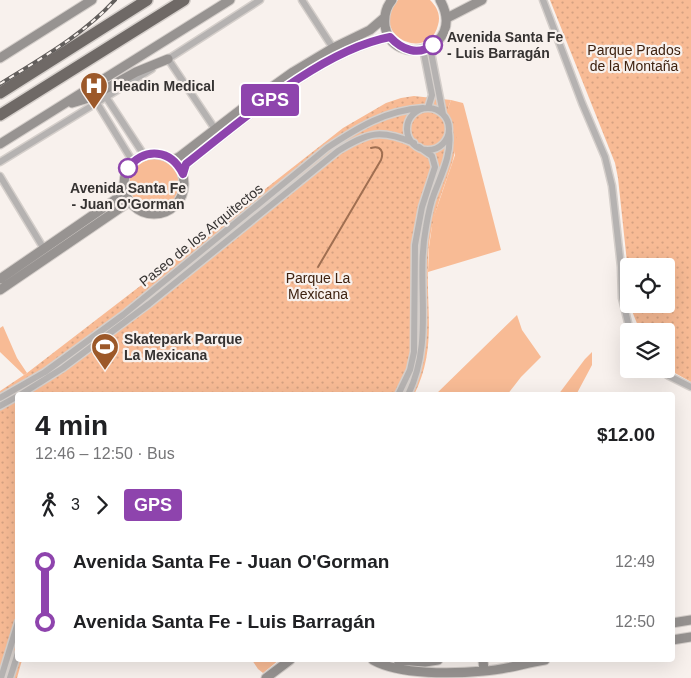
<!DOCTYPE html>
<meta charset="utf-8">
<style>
:root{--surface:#fff;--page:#f2f2f2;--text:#202124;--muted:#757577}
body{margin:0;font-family:Arial,sans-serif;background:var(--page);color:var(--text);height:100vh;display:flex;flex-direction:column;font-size:19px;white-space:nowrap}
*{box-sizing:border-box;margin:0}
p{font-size:16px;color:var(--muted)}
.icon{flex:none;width:28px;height:28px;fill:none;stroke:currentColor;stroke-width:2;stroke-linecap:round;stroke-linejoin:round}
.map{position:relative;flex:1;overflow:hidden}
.details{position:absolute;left:15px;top:392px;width:660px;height:270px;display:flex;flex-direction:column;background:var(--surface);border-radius:5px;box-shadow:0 5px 20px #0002}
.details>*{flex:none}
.badge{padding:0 10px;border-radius:4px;font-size:18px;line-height:32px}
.fabs{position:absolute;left:620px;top:258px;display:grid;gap:10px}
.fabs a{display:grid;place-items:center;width:55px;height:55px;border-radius:5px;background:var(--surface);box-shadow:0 5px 20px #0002;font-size:25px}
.map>.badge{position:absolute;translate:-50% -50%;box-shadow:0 0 0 2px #fff}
.legs{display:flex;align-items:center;gap:8px;height:55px;padding:0 20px;font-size:16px}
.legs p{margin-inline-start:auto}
.summary{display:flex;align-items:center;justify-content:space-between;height:85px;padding:0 20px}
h1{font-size:28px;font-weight:800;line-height:38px}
ul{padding:0 20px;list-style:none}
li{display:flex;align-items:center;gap:18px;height:60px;font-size:19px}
li i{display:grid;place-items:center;width:8px;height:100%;margin:0 6px;background:currentColor}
li i::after{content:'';width:12px;height:12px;margin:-6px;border:4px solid;border-radius:50%;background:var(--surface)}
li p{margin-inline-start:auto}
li:first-child i{background:linear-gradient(#0000 50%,currentColor 0)}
li:last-child i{background:linear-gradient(currentColor 50%,#0000 0)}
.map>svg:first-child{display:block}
.grass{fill:#f8bb95}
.park{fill:url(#park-dots)}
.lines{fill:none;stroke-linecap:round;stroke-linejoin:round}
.stream{stroke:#a06f51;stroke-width:2}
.street-casing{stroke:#d5cfcb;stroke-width:9}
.secondary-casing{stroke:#d5cfcb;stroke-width:11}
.highway-casing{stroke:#d5cfcb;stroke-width:14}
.street{stroke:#b5b2b1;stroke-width:6}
.secondary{stroke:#979391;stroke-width:9}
.highway{stroke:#6f6966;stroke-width:11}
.rail-casing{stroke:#625e5c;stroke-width:4}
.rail{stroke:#f8f1ed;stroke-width:2;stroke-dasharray:5.5;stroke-linecap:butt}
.line-1-casing{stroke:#fff;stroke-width:11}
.line-1{stroke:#8e44ad;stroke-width:8}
.stop-1-dot{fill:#fff;stroke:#8e44ad;stroke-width:2.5}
.labels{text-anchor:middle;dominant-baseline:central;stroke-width:4.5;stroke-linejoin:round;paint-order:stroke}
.stop-label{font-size:14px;font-weight:bold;fill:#363332;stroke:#f8f1ed;text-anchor:start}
.park-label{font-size:14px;fill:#3e2210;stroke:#f8f1ed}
.poi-label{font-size:14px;font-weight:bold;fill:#363332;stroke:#f8f1ed;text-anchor:start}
.street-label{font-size:14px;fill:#363332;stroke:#f8f1ed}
</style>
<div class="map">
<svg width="691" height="678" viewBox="0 0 691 678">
<defs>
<pattern id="park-dots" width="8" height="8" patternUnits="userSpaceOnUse" patternTransform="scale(1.25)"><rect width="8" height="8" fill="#f8bb95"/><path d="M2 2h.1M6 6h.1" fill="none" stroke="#d5a181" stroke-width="1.8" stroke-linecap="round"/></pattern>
</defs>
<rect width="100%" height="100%" fill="#f8f1ed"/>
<!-- grass -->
<path class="grass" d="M398,0H430C437,7 441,15 438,25C429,63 367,36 398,0Z
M451,100L463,103L464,106L501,250L428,272L429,247L433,219L455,155L448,108Z
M129 184a25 25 0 1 1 50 0a25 25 0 1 1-50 0Z
M517,315L522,330L541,357L521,377L507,395H435Z
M3,326L17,358L27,373L24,375L0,352V328Z
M592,352V365L576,395H558L585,359Z
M252,660H279L263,673L258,669Z"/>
<!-- park -->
<path class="park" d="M550,0H691V382L666,368V331H640L632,311L631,304H666V266H629V281L618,178L615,163Z
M414,96L451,100L448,108C463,133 455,156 446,181C436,208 428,234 428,263C426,311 437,349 414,395H18V660H22L17,678H0V391L27,373L213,230L343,128L386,103L401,98Z"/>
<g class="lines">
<!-- stream -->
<path class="stream" d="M318,267L381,160C384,152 381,145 371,148"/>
<defs>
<path id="street" d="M302,0L333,48
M543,0L582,103L605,157L612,186L621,267L622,298L630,331
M430,47L443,114
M423,49L432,95L428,108
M168,59L215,129
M165,61L260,0
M106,97L144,155
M97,103L133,162
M407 129a21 21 0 1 1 42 0a21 21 0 1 1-42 0Z
M0,162L152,69
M0,176L44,249
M659,369L669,376L691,387
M20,395L63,368L149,304L338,151C369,132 380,129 414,143
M398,395L410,370L414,352L415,245L422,207L435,167L432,156L419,147
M408,395C435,339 415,285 426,227C428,215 430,204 434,194C442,173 452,154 449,132
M0,398L45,372L123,315L327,148C357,128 386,110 423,108
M0,406L18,396
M1,678L18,622
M10,678L18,653"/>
<path id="secondary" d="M392,0C386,7 384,17 385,26C392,70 468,50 440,0
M447,18L482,0
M0,58L92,0
M72,103L89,98L136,72L168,59
M0,144L230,0
M124 184a30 30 0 1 1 60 0a30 30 0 1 1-60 0Z
M173,160L179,157L248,104L293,72L333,48L370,30L384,18
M183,174L186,164C241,121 321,50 390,37
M0,279L125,193
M0,290L129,202
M672,623L691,620
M672,640L691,637
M373,660C400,675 452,674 484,671C505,670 525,663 545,660
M398,660L425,662L438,660
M483,660L484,671
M266,678L290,660"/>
<path id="highway" d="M0,93L147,0
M0,115L184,0"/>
</defs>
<!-- street casing -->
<use href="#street" class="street-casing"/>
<!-- secondary casing -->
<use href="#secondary" class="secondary-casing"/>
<!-- highway casing -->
<use href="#highway" class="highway-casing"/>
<!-- street -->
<use href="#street" class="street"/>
<!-- secondary -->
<use href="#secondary" class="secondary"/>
<!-- highway -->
<use href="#highway" class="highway"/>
<defs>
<path id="rail" d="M0,84C40,59 83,35 115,0"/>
</defs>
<!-- rail casing -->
<use href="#rail" class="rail-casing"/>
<!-- rail -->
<use href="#rail" class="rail"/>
</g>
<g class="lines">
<defs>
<path id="line-1" d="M128,168C145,147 171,149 183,174L186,164C241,121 321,50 390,37C402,50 418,56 433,45"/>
</defs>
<!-- line-1 casing -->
<use href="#line-1" class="line-1-casing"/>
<!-- line-1 -->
<use href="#line-1" class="line-1"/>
</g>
<!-- icons -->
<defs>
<symbol id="hospital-pin" viewBox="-11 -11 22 30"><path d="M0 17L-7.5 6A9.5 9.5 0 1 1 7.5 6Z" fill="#9c5829" stroke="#f8f1ed"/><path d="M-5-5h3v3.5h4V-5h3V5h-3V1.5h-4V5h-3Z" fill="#fff"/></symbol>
<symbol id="stadium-pin" viewBox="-11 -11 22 30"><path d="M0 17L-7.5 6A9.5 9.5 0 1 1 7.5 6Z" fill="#9c5829" stroke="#f8f1ed"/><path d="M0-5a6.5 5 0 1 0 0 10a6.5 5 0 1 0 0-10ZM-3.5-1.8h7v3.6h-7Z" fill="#fff"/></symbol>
</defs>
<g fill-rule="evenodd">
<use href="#hospital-pin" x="78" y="70" width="32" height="43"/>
<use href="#stadium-pin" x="89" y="331" width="32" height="43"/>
</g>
<!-- markers -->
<g class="stop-1-dot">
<circle cx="433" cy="45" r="9"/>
<circle cx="128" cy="168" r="9"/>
</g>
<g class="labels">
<!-- stop labels -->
<g class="stop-label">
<text x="447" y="37">Avenida Santa Fe<tspan x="447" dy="16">- Luis Barragán</tspan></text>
<text x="128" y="188" text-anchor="middle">Avenida Santa Fe<tspan x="128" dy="16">- Juan O'Gorman</tspan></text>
</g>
<!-- park labels -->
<g class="park-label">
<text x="634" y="50">Parque Prados<tspan x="634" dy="16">de la Montaña</tspan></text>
<text x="318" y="278">Parque La<tspan x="318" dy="16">Mexicana</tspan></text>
</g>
<!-- poi labels -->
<g class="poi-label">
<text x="113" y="86">Headin Medical</text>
<text x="124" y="339">Skatepark Parque<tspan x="124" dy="16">La Mexicana</tspan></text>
</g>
<!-- street labels -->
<g class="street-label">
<text transform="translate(201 235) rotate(-39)">Paseo de los Arquitectos</text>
</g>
</g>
</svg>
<div class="fabs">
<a><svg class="icon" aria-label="locate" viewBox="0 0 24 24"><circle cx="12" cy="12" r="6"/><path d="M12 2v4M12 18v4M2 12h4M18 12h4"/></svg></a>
<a><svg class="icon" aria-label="layers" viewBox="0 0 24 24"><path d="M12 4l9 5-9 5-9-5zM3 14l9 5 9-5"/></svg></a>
</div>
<b class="badge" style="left:270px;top:100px;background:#8e44ad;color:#fff">GPS</b>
<section class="details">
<div class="summary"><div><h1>4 min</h1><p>12:46 – 12:50 · Bus</p></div><b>$12.00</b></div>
<div class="legs"><svg class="icon" aria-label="walk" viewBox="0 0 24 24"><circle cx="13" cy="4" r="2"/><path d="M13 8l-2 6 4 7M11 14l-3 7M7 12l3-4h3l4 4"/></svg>3<svg class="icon" aria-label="forward" viewBox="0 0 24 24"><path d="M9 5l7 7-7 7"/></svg><b class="badge" style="background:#8e44ad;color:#fff">GPS</b></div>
<ul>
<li><i style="color:#8e44ad"></i><b>Avenida Santa Fe - Juan O'Gorman</b><p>12:49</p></li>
<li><i style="color:#8e44ad"></i><b>Avenida Santa Fe - Luis Barragán</b><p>12:50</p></li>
</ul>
</section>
</div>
